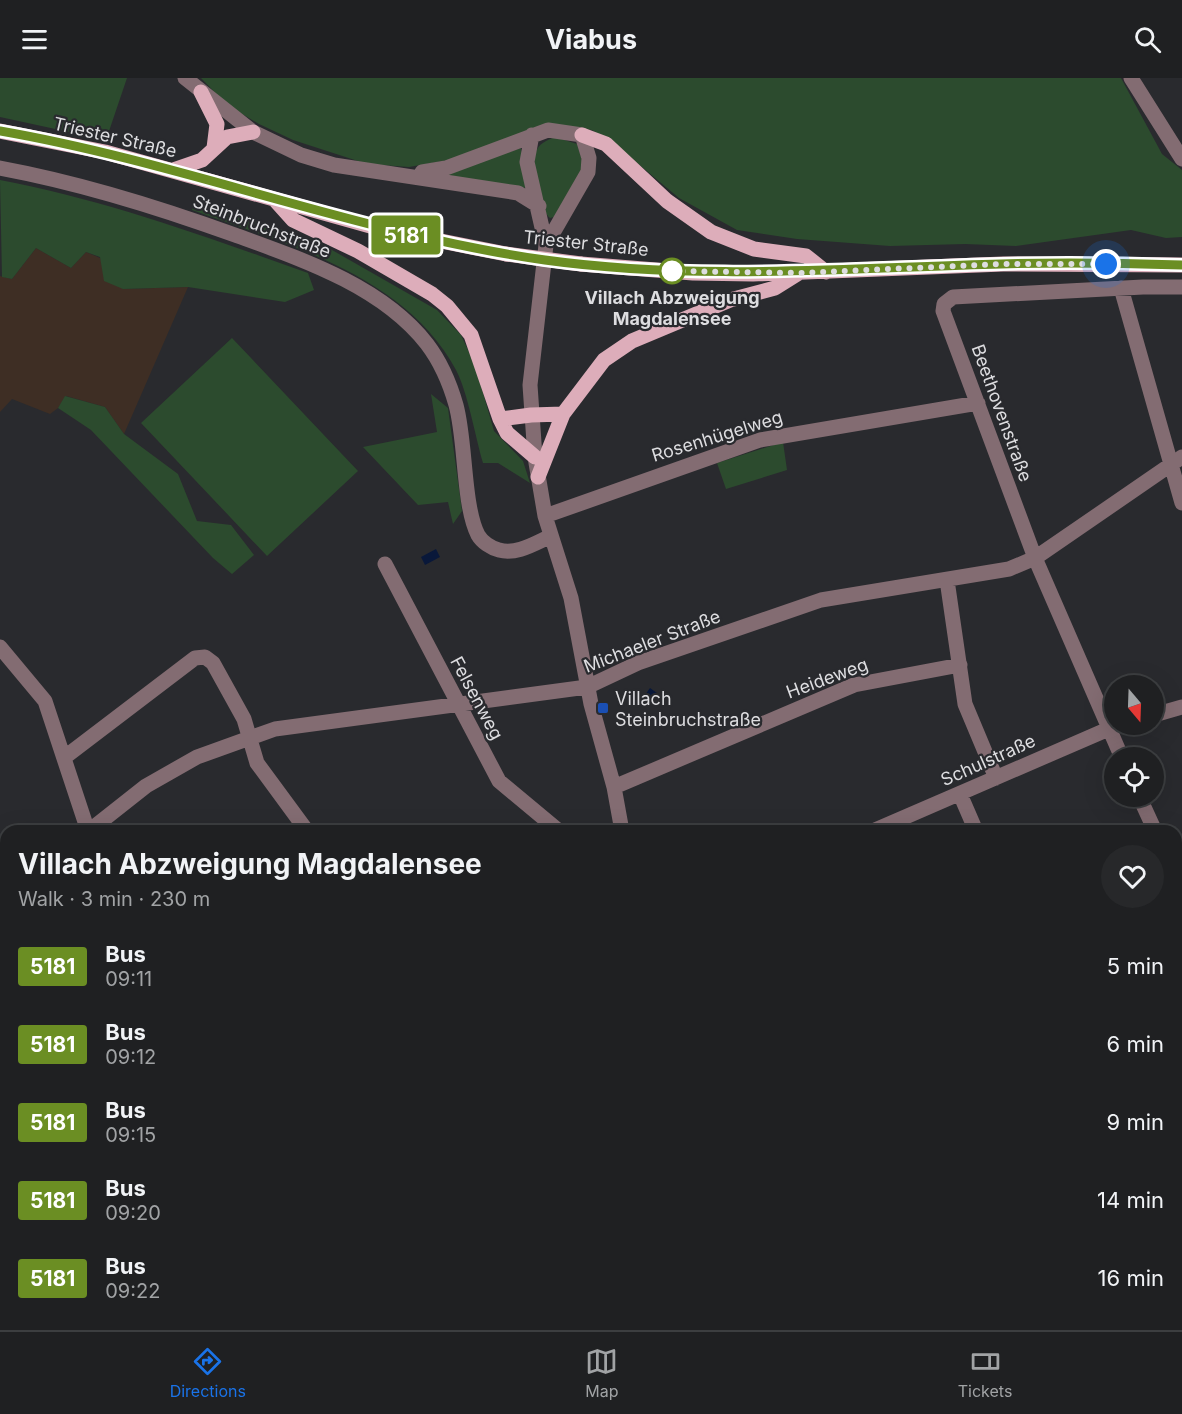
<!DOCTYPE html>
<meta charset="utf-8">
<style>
:root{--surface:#1f2022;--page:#27282a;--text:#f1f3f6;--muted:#a1a3a5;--line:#3c3e40;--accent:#1a73e8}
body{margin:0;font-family:Inter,sans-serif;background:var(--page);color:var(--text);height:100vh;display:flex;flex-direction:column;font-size:22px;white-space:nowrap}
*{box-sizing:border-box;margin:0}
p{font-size:20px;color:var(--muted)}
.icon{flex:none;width:33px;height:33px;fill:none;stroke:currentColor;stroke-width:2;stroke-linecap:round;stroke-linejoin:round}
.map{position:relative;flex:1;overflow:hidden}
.drawer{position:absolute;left:0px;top:747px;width:1182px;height:506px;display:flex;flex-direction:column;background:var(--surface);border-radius:18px 18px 0 0;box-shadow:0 6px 24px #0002,0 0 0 2px var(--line)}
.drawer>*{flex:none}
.badge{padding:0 12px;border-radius:4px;font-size:21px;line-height:39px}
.needle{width:39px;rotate:161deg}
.buttons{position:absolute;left:1104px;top:597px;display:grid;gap:12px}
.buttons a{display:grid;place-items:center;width:60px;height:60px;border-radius:50%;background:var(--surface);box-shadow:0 6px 24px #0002,0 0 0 2px var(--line);font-size:30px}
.you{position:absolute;width:30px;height:30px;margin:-15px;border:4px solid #fff;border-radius:50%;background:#1a73e8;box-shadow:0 0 0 9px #1a73e833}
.map>.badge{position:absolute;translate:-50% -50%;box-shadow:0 0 0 3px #fff}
.round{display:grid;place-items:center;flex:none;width:63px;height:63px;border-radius:32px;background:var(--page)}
.summary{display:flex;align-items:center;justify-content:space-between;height:102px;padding:0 18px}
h1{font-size:28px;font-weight:700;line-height:45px}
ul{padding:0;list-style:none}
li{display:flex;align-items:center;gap:18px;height:78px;padding:0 18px}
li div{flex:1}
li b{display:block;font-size:22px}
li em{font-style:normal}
li .badge{min-width:66px;font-weight:700;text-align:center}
header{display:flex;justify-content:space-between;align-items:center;height:78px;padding:0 18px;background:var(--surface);font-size:27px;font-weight:700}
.tab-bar{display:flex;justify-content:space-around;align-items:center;height:84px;border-top:2px solid var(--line);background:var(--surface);font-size:16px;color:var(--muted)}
.tab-bar a{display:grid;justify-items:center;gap:3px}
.tab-bar .selected{color:var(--accent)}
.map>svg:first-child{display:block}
.commercial{fill:#3e2e24}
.green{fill:#2c4b2e}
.water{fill:#09183a}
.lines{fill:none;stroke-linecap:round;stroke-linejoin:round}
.minor{stroke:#836c72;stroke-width:15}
.major{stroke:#ddadba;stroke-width:15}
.highway{stroke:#f9cad7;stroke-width:18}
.major-bridge{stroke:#ddadba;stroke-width:15}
.line-casing{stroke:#fff;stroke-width:14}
.line{stroke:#6b8e23;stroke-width:9}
.walk{stroke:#dddde0;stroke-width:6;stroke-dasharray:0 10.8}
.stop-dot{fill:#fff;stroke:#6b8e23;stroke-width:3}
.transit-dot{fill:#1a4fb4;stroke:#292a2e;stroke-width:2}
.labels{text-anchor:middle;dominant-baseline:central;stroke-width:4.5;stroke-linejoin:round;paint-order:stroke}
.street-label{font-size:18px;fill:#dddde0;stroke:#292a2e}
.stop-label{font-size:18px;font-weight:bold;fill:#dddde0;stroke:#292a2e}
.poi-label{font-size:18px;fill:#dddde0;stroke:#292a2e;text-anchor:start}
</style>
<header><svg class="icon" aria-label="menu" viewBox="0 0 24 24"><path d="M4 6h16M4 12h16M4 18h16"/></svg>Viabus<svg class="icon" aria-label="search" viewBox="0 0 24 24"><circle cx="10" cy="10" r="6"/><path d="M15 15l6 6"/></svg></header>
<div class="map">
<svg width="1182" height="1252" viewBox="0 0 1182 1252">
<rect width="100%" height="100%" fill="#292a2e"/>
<!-- commercial -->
<path class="commercial" d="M36,170L71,190L86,174L100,180L123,211L188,209L124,356L105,329L66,318L58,330L50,336L12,321L0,334V198L12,201Z"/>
<!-- green -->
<path class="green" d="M0,0H127L106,62L0,39Z
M201,0H1121L1162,76L1182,92V159L1166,160L1131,152L1016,168L965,166L890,168L797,161L737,152L679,120L612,64L592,52L555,47L449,82L409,89L367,86L293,62L259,46L227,27Z
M555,59L577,66L584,88L554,139L550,140C539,130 531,88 536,74C538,66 547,62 555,59Z
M521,70L526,110L447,98V95Z
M0,102C106,122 207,159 308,195L314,212L285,224L188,209L123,211L104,203L100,179L86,174L71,190L36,170L12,201L2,199Z
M196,122L318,164L437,232L461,257L475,287L494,353L523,383L530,405L498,385H483C475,358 468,315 456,292C405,197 286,166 192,132Z
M232,260L358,393L267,478L141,345Z
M431,316L448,330L462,433L453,446L448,424L418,427L363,369L437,354Z
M65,318L105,329L124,356L178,396L197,443L231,447L254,477L232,496L213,480L91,352L58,330Z
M783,364L787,392L726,411L717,385Z
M1182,961V1217L1176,1213V963Z
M0,1078L6,1086V1130L0,1121Z
M657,1246L660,1252H317L309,1247Z
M88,1247H118L122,1252H92Z
M206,1247H231L235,1252H210Z"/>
<!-- water -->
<path class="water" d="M436,471L440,479L425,487L421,479Z
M650,610L657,615L648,629L640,624Z"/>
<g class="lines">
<!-- minor -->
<path class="minor" d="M185,0L253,54L301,77L334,87L518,115L539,128
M1131,0L1182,81
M532,57L527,84L546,167L530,307L535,379L545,438L571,520L591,626L614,709L622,753
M0,90C81,105 158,129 235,157C301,181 382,208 427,266C440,283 450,306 456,327C466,363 463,428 478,457C482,464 491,470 499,472C517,477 535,465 551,458
M422,94L446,90L548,52L582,57L589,80L588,94L546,167
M1121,210L1182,425
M545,438L760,362L978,325
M385,486L499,703L559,753
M947,502L965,626L996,700
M0,569L45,623L88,753
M1154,637L1182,629
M65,679L195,580L205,579L213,585L244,641L257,685L307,753
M1122,680L1035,480L943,233L944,226L953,219L1143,209H1182
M614,709L854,607L960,587
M960,716L976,753
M1139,718L1155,753
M89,753L146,708L197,679L275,651L587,609L638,585L821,522L1009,491L1035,480L1182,379
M873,753L1120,646
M1176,800L1182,813
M0,894L6,885
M1176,904L1182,902
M1176,1225L1182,1229
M863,1246L868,1252"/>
<!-- major -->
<path class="major" d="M201,14L217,46L214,70
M0,53L105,74L381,151L506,176
M582,57L606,66L667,123L711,154L754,171L806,178L826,194
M173,92L202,82L227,59L253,54
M275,122L293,142L358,173L432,216L447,228L471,257L500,341L507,355L535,379
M581,186L693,195L753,196L1003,186L1182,187
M500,341L531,337L563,336L604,282L632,263L730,222L775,210L799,195
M538,399L563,336"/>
<!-- highway -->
<path class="highway" d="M0,960L6,969
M0,1030L6,1038
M154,1246L158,1252
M189,1246L192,1252"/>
<!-- major-bridge -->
<path class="major-bridge" d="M506,176L581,186"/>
</g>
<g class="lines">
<defs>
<path id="line" d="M0,53C184,85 359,156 545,182C697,203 848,190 1001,186C1061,184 1122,185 1182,187"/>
</defs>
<!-- line casing -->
<use href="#line" class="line-casing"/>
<!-- line -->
<use href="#line" class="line"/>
<!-- walk -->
<path class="walk" d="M672,193L799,195L1003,186H1106"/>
</g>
<!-- markers -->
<circle class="stop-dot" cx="672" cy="193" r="12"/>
<rect class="transit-dot" x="597" y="624" width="12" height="12" rx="3"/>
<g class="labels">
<!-- street labels -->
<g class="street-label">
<text transform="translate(115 59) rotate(13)">Triester Straße</text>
<text transform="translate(262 148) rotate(21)">Steinbruchstraße</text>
<text transform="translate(586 165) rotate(6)">Triester Straße</text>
<text transform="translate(1002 335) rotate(70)">Beethovenstraße</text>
<text transform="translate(717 358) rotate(-17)">Rosenhügelweg</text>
<text transform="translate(652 563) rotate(-21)">Michaeler Straße</text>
<text transform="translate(827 600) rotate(-20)">Heideweg</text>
<text transform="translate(477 620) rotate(62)">Felsenweg</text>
<text transform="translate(988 682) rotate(-24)">Schulstraße</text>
</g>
<!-- stop labels -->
<g class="stop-label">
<text x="672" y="219">Villach Abzweigung<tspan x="672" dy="21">Magdalensee</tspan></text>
</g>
<!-- poi labels -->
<g class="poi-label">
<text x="615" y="620">Villach<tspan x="615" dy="21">Steinbruchstraße</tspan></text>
</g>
</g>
</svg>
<div class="buttons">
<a><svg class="needle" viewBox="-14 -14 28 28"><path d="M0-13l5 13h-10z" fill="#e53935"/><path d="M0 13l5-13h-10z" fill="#a1a3a5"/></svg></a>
<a><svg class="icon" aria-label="locate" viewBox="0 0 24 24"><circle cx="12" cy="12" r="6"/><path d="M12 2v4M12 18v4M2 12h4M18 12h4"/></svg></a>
</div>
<div class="you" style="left:1106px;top:186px"></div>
<b class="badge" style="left:406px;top:157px;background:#6b8e23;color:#fff">5181</b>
<section class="drawer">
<div class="summary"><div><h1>Villach Abzweigung Magdalensee</h1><p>Walk · 3 min · 230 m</p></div><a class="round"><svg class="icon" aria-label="heart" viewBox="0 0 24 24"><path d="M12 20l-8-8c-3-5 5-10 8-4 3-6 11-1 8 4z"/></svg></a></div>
<ul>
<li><span class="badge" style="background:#6b8e23;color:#fff">5181</span><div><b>Bus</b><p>09:11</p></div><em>5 min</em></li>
<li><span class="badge" style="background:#6b8e23;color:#fff">5181</span><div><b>Bus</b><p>09:12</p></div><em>6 min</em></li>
<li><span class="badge" style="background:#6b8e23;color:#fff">5181</span><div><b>Bus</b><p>09:15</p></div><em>9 min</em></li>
<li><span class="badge" style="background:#6b8e23;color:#fff">5181</span><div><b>Bus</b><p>09:20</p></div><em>14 min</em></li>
<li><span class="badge" style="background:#6b8e23;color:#fff">5181</span><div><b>Bus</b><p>09:22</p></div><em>16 min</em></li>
</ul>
</section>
</div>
<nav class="tab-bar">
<a class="selected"><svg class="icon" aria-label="directions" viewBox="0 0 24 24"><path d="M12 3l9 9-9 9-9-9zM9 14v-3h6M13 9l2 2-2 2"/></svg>Directions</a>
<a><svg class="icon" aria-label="map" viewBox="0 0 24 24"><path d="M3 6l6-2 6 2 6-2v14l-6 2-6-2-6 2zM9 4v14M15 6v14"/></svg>Map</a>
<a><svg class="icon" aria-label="tickets" viewBox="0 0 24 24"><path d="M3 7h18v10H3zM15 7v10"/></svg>Tickets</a>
</nav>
